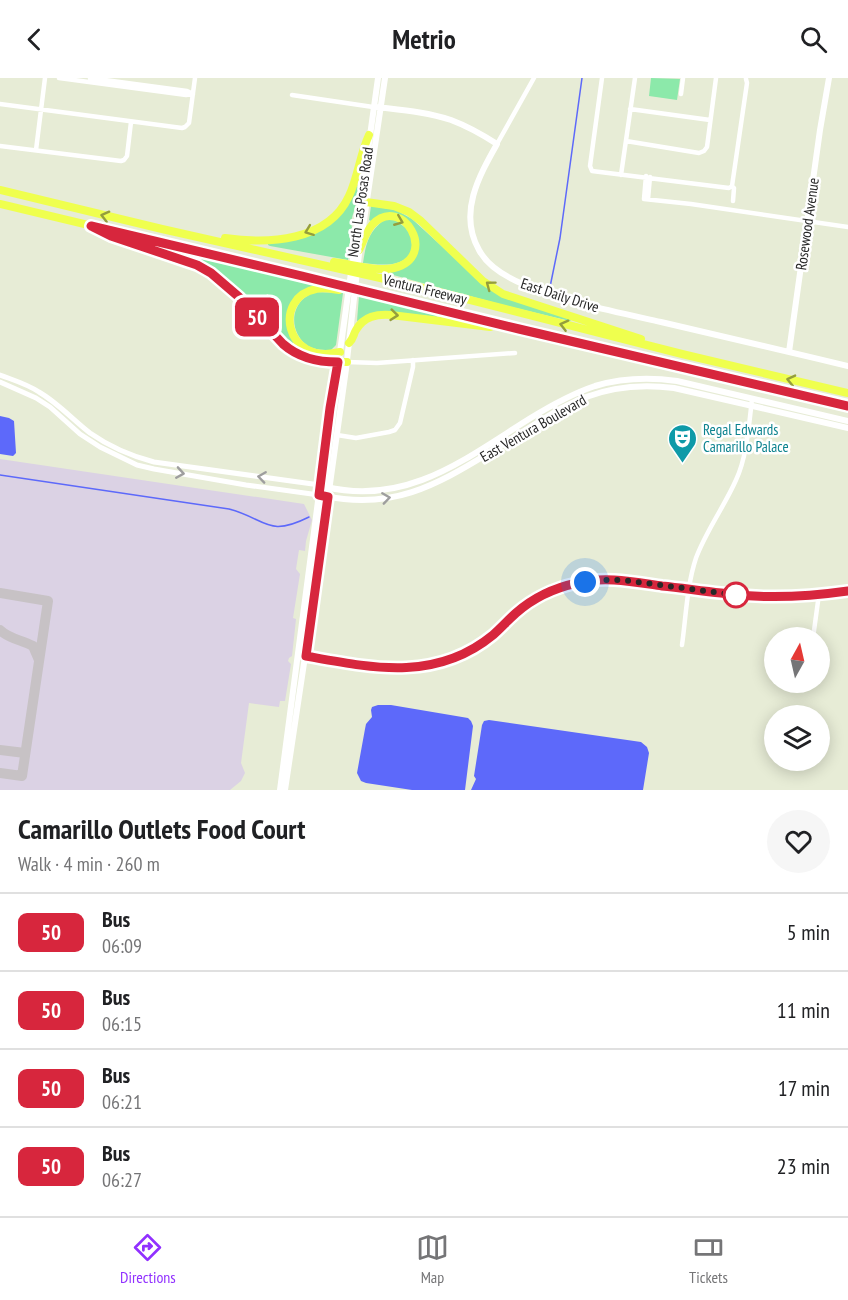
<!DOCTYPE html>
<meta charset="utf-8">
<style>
:root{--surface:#fff;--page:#f6f6f6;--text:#202124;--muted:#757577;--line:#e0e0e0;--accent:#9130ff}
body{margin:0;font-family:"PT Sans Narrow",sans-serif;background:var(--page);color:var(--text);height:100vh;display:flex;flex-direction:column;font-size:22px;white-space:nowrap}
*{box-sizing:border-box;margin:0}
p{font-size:20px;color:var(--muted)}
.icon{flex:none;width:33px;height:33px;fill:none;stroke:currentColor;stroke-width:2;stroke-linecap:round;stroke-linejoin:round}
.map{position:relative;height:712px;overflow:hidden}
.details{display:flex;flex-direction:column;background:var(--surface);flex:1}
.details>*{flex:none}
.badge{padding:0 12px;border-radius:9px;font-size:21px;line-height:39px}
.needle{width:39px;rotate:8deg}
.buttons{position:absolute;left:764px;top:549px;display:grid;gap:12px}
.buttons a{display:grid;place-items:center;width:66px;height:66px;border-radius:50%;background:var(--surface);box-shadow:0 3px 15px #0003;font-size:30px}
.you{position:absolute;width:30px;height:30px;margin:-15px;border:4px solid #fff;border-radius:50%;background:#1a73e8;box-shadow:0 0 0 9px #1a73e833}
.map>.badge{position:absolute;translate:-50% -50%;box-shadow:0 0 0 3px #fff}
.round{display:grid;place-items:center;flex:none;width:63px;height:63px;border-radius:32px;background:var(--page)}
.summary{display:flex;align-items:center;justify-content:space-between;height:102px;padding:0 18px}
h1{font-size:28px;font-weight:700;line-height:45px}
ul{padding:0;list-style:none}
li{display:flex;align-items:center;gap:18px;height:78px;padding:0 18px;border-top:2px solid var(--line)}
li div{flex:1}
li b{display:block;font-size:22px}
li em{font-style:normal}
li .badge{min-width:66px;font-weight:700;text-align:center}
header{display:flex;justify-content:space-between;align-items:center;height:78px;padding:0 18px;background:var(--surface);font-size:27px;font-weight:700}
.tab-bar{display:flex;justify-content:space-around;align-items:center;height:84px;border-top:2px solid var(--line);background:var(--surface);font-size:16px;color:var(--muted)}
.tab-bar a{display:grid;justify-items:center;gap:3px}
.tab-bar .selected{color:var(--accent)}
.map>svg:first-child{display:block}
.airport{fill:#dbd2e4}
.green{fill:#8ce9aa}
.water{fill:#5d69fa}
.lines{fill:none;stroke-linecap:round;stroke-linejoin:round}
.stream{stroke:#5d69fa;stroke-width:1.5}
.taxiway{stroke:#c7c2c5;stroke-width:10}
.minor{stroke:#fff;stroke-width:4.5}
.tertiary{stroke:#fff;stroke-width:5}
.secondary{stroke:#fff;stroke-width:6}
.motorway{stroke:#efff4e;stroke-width:8}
.oneway{stroke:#959e3c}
.oneway2{stroke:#9e9e9e}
.line-casing{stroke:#fff;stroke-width:14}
.line{stroke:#d7263d;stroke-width:9}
.walk{stroke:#272727;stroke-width:6;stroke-dasharray:0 10.8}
.stop-dot{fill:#fff;stroke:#d7263d;stroke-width:3}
.labels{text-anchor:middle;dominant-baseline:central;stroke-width:5;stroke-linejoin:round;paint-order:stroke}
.street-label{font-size:15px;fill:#272727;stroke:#fff}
.culture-label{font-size:15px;fill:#0d838f;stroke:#fff;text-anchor:start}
</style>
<header><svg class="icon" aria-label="back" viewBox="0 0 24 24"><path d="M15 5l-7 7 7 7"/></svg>Metrio<svg class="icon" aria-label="search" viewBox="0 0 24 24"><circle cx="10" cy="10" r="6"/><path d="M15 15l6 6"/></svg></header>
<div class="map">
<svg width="848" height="712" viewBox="0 0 848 712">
<rect width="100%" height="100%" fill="#e7ecd6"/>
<!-- airport -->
<path class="airport" d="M0,381L304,426L312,442L306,463L305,473L299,472L296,491L300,496L293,540L296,541L292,578L289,580L288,583L291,586L285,623H280L279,629L249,625L241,685L245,695L241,703L230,712H0Z"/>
<!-- green -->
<path class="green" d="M651,0L680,1L677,22L649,18Z
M356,108L358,109C357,116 357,123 355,130C353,137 350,142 352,150L348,182L270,168L268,167V165L323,150Z
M371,128L396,132L412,141L483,206L572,241L570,243L499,226L386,195L399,190L418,162C417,153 413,149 407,142L371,143L369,142Z
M384,142H395L410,153C411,158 412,163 412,168C410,191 379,187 363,185C366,166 368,154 384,142Z
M195,179L314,205L313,209L290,230L295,264L290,266L269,246L268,242L279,222L267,216L262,225L243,219L193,182Z
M313,214L343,215L336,267L331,272C324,272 315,272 308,268C293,258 289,236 302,222C305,219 309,217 313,214Z
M359,218L434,236L437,239L391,234L357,243Z"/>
<!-- water -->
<path class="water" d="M0,338L9,340L14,343L16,375L13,378L0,376Z
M378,627H391L468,640L471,643L473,648L465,712H412L366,705L361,703L357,695L365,651L366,646L372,639L371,632L372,629Z
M489,642L641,664L647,669L649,675L643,712H471L476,701L474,698L482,647L484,643Z"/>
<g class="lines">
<!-- stream -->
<path class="stream" d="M550,209L560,160L582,0
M0,397L229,431C267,441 267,460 309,439"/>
<!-- taxiway -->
<path class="taxiway" d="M0,515L48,523L22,698L0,695
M0,552C9,561 22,562 33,568L39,582
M0,672L25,675"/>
<!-- minor -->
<path class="minor" d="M59,0L186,17L193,16
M90,0L187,13L193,16
M602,0L590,88L592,93L729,110L732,108
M681,16L683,0
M292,17L373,29
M0,26L182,50L185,49L189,45L195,0
M630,31L710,42
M626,63L699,75L704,73L707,69L716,0
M497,66L534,0
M0,68L121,83L124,82L127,78L131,44
M36,72L45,0
M621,97L635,0
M646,98L644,121L691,126L848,149
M648,121L650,99
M733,123L734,110L732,108L747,5L746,1
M347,284L377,285L515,275
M337,357L356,360L389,354L395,352L400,345L413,289V282
M813,560L819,516
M682,567C686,538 687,507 696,480C706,453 724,429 736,402C747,379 749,346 752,321"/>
<!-- tertiary -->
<path class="tertiary" d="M0,297C13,302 27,306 39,314C58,325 73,342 90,355C110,369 131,378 154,384L320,407
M0,304L36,320L50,329L80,356L100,369L137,387L154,391L246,407L319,417
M306,578C372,590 436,604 493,557C501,550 508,542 516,535C534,520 554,510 577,505C604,499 631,503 658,507C679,510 700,513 721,515C763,521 806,519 848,513"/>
<!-- secondary -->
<path class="secondary" d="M377,29C402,32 427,34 451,42C467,48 483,57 497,66C479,98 458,135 479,172C488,189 508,200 525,207C569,225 616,234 661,244C724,259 786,273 848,288
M789,274L820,52L829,0
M326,409C407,428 465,381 529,341C550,328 571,316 595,308C622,300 648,299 677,303L848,343
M325,418C392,432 435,408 489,375C513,360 536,345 560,331C597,311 631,305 674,310L848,350
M280,712L325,370L340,274L378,0
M285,712L319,485L346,291L359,176L385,0"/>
<!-- motorway -->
<path class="motorway" d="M0,112L162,151L407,206L682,276L848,315
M366,124L394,128L409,134L421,143L483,203L503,216L641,261
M0,126L302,198L519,251L848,328
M118,160C148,170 184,178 210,195C238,213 260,242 283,266C304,283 322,284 347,284
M225,160C268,166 328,164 349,118C358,99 360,76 369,57
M334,184C351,186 377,194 394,190C440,179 402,115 372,147C366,154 363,164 359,172
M339,212C332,211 323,209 316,211C273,219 284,288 340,274
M349,265C354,260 353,257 356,252C364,238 377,236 391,237L490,249"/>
</g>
<!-- one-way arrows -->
<defs><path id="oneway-chevron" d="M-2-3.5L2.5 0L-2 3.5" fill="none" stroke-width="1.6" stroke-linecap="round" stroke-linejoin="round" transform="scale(1.5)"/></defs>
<g class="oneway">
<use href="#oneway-chevron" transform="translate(105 138) rotate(-166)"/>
<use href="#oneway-chevron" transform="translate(399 143) rotate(22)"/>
<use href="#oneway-chevron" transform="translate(309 153) rotate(159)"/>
<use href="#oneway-chevron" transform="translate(490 207) rotate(-143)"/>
<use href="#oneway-chevron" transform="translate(394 237) rotate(6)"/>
<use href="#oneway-chevron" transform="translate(564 247) rotate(-166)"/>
<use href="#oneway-chevron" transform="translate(791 302) rotate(-167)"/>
</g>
<g class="oneway2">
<use href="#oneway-chevron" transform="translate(180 395) rotate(9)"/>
<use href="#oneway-chevron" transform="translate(262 399) rotate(-172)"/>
<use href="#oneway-chevron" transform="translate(386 420) rotate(-8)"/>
</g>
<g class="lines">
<defs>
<path id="line" d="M848,328L519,251L302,198L91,148L111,158L197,187L211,195L239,219L283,266C299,280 317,284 338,284L330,330L319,417L328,419L327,426L306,578C372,590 436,604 493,557C501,550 508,542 516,535C533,520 554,510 577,505C605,498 634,504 662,508C682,510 701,513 721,515C763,521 806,519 848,513"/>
</defs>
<!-- line casing -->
<use href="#line" class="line-casing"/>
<!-- line -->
<use href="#line" class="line"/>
<!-- walk -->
<path class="walk" d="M585,504L604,502H622L736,517"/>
</g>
<!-- icons -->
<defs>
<symbol id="theatre-pin" viewBox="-11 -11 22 30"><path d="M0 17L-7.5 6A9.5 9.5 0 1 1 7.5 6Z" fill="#0f9aa8" stroke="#fff"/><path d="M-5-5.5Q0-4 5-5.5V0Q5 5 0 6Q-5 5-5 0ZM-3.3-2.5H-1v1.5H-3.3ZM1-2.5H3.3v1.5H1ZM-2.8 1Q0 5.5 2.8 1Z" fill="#fff"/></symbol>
</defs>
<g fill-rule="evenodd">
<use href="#theatre-pin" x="666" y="344" width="33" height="45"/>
</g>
<!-- markers -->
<circle class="stop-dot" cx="736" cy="517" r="12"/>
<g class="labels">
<!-- street labels -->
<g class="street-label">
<text transform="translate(360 124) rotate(-82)">North Las Posas Road</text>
<text transform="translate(807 146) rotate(-82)">Rosewood Avenue</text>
<text transform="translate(425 211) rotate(14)">Ventura Freeway</text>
<text transform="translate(560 217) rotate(18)">East Daily Drive</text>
<text transform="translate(533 350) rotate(-30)">East Ventura Boulevard</text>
</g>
<!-- culture labels -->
<g class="culture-label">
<text x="703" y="351">Regal Edwards<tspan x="703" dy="17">Camarillo Palace</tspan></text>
</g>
</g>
</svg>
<div class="buttons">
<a><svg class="needle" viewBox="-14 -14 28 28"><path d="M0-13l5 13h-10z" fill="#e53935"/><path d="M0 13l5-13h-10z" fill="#757577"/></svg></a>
<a><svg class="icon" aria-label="layers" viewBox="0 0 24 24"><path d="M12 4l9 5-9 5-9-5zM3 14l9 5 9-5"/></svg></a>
</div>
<div class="you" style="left:585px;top:504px"></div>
<b class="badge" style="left:257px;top:239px;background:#d7263d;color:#fff">50</b>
</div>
<section class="details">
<div class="summary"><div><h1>Camarillo Outlets Food Court</h1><p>Walk · 4 min · 260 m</p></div><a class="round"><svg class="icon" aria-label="heart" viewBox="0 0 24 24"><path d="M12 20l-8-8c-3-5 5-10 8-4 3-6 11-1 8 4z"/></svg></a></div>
<ul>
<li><span class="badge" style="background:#d7263d;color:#fff">50</span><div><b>Bus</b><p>06:09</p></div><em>5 min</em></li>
<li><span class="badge" style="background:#d7263d;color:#fff">50</span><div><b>Bus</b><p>06:15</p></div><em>11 min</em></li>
<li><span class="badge" style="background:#d7263d;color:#fff">50</span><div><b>Bus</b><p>06:21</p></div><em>17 min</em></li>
<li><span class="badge" style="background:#d7263d;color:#fff">50</span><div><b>Bus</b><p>06:27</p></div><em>23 min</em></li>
</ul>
</section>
<nav class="tab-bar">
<a class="selected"><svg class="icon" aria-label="directions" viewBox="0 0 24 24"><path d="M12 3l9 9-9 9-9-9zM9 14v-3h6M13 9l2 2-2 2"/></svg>Directions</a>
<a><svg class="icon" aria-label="map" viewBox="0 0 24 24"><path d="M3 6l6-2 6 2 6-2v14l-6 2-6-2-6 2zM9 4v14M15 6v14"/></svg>Map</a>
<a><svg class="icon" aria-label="tickets" viewBox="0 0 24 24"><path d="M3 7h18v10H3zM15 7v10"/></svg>Tickets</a>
</nav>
